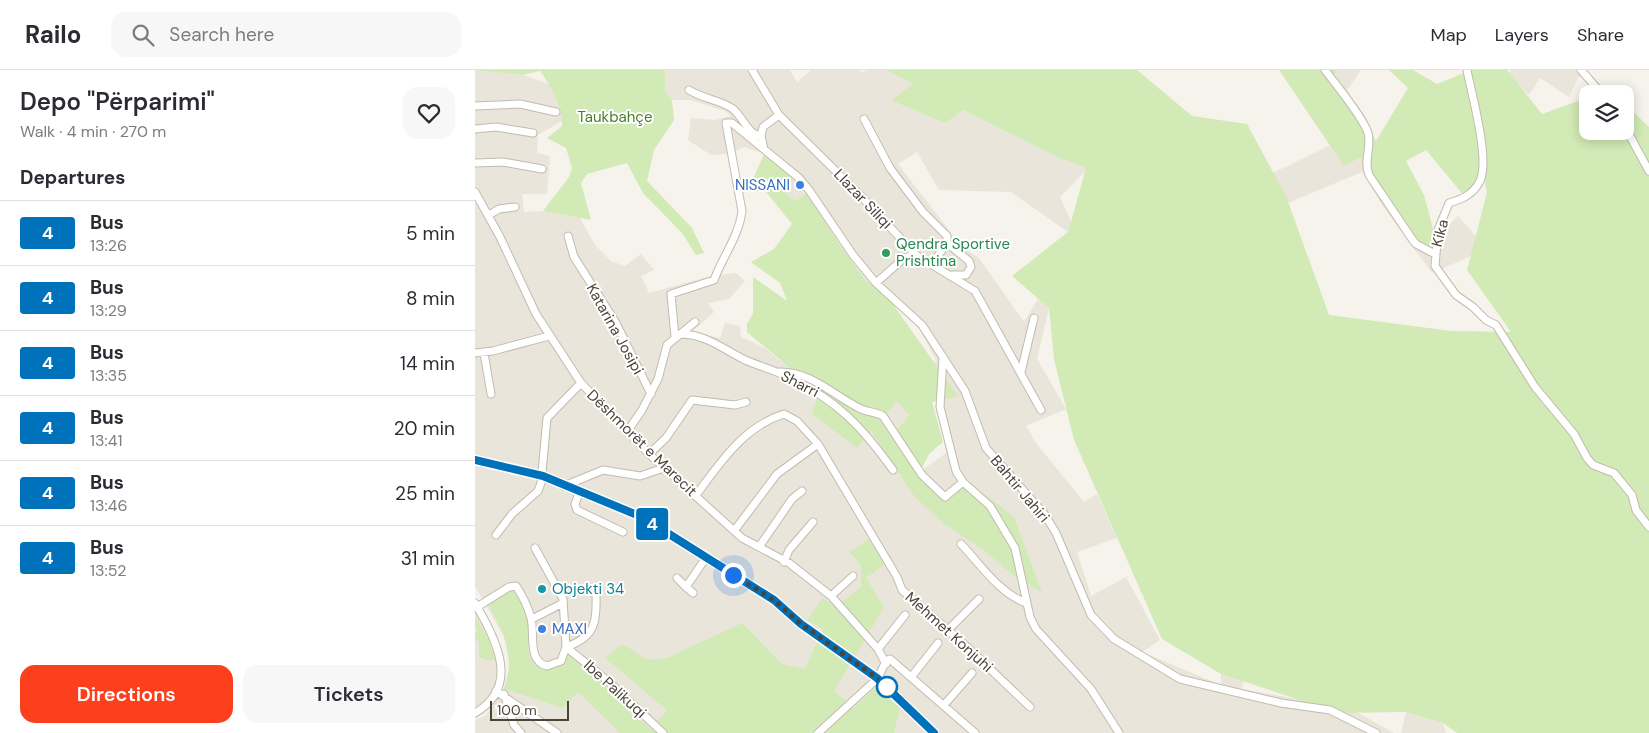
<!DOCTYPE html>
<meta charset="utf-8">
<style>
:root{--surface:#fff;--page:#f7f7f7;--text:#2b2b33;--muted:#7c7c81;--line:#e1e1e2;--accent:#fc3f1d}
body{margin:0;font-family:"DM Sans",sans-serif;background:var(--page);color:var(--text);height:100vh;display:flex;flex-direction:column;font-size:19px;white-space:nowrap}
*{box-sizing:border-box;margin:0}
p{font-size:16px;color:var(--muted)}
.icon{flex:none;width:28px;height:28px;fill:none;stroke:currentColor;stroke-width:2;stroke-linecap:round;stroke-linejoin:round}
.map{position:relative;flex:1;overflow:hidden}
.sheet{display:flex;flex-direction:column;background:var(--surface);width:475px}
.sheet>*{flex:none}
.badge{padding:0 10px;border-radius:4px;font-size:18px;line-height:32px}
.tools{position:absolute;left:1104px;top:15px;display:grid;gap:10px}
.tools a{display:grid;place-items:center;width:55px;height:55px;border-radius:10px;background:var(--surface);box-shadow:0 2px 12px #0003;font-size:25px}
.scale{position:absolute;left:15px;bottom:12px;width:79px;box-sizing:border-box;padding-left:5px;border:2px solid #4b4439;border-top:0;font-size:14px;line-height:18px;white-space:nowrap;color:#4b4439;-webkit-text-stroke:4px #fff;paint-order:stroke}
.you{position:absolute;width:25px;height:25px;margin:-12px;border:4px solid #fff;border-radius:50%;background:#1a73e8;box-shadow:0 0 0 8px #1a73e833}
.map>.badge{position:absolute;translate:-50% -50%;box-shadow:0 0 0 2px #fff}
h2{padding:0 20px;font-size:19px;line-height:45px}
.round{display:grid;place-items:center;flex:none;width:52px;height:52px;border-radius:15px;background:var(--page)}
.headline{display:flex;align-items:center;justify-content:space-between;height:85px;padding:0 20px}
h1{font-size:24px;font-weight:600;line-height:38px}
.primary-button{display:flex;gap:10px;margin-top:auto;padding:10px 20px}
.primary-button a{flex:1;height:58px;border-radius:15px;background:var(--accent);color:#fff;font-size:20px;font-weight:600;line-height:58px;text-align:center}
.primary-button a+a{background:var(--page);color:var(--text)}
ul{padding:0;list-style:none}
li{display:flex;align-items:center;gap:15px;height:65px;padding:0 20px;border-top:1px solid var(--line)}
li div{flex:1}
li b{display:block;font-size:19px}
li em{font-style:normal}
li .badge{min-width:55px;font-weight:700;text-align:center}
header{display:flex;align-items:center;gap:30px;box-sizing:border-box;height:70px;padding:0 25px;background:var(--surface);border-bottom:1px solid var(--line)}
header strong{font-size:24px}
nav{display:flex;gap:28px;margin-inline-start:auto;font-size:18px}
.search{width:350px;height:45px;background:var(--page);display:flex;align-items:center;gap:12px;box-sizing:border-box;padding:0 18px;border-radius:15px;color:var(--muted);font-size:19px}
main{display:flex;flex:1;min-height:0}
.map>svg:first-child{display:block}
.residential{fill:#eae5da}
.green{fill:#d2eab5;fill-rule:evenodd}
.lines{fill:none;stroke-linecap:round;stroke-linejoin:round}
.minor-casing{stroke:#c2bbae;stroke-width:9}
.minor{stroke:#fff;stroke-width:7}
.line-casing{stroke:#fff;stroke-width:11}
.line{stroke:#0072bc;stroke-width:8}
.walk{stroke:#4b4439;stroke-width:5;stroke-dasharray:0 9}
.shop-dot{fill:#3f7fe0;stroke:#fff;stroke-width:2}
.leisure-dot{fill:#2e9e5b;stroke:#fff;stroke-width:2}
.culture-dot{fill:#0f9aa8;stroke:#fff;stroke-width:2}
.stop-dot{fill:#fff;stroke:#0072bc;stroke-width:2.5}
.labels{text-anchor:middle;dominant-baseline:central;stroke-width:4;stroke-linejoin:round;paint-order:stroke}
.park-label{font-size:15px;fill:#4a7f2a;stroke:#fff}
.shop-label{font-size:15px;fill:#366cbe;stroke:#fff;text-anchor:end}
.street-label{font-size:15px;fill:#4b4439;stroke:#fff}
.leisure-label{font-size:15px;fill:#27864d;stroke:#fff;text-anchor:start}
.culture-label{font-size:15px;fill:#0d838f;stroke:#fff;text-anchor:start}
</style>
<header>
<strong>Railo</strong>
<div class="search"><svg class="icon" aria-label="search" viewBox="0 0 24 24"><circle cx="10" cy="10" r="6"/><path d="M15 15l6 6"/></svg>Search here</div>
<nav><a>Map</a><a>Layers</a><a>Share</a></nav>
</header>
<main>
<section class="sheet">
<div class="headline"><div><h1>Depo &quot;Përparimi&quot;</h1><p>Walk · 4 min · 270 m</p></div><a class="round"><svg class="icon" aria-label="heart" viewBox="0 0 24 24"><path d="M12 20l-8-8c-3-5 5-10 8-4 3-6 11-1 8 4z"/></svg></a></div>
<h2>Departures</h2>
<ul>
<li><span class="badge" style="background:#0072bc;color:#fff">4</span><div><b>Bus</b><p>13:26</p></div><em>5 min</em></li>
<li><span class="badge" style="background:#0072bc;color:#fff">4</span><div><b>Bus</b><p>13:29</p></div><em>8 min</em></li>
<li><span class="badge" style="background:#0072bc;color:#fff">4</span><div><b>Bus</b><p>13:35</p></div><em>14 min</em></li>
<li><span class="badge" style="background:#0072bc;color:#fff">4</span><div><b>Bus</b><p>13:41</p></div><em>20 min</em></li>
<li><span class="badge" style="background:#0072bc;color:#fff">4</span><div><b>Bus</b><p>13:46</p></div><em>25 min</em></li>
<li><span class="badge" style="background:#0072bc;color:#fff">4</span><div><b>Bus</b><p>13:52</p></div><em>31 min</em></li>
</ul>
<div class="primary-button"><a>Directions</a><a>Tickets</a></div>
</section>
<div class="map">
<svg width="1174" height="663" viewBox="0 0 1174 663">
<rect width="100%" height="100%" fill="#f6f3ec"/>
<!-- residential -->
<path class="residential" d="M0,0L48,5L77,15L86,33L87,51L63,65L62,83L75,86L72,124H47L49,142L68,141L105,148L120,175L136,191L150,196L166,184L179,200L166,206L174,223L236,206L261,203L270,211L254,229L233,233L239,242L218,261L245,268L250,253L265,256L266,267L290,278L304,290L422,330L434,345L416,365L440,405L471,383L461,318L460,289L445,260L419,233L391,211L331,123L320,131L308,121L290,84L270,77L253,84L236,85L213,70L216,48L239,50L256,46L250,41L216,30H197L190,21V0H315L322,12L336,0H385L387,3L392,0H410L439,14L417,30L488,40L614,97L585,127L596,151L593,162L536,122L464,120L442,82L423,94L474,160L480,172L504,188L549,252L563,229L574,238L562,289L591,339L551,356L561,373L609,432L622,424L642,468L602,482L616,526L651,507L685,570L667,582L746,615V604L769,607L767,619L874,638L919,663H0V650L11,645L29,619L35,595L29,567L0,516Z
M862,0H886L872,20L894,58L931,144L953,176L983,146L1012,179L957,203L920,153L887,102L813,133L798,103L866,70L880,90L891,74L857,21Z
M1036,0H1113L1103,8L1094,27L1065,8L1054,25L1032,7Z
M0,538L19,575L24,604L21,617L14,627L0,639Z
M931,642L968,653L971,663H926Z"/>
<!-- green -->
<path class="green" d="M0,0H190V21L197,30L199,50L179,80L172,111L217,158L229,183L221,185L207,163L168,123L152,93L112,104L106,113L116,150L68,141L94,107L97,98L91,78L72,68L87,56C87,35 77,18 65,1L48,5Z
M411,0H662L717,46L772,54L811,126L854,245L976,261L1036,262L992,200L1012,122L1008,104L991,128L951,80L931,91L949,125L961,170L951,177C920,159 894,122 886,87L869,96L804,0H862L860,5L872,20L901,71L933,18L914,0H938L962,14L996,0H1032L1067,44L1112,28V61H1150V34L1174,57V663H982L968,653L931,642L864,643L746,604L687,569L599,370L579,289L574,238L537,206L593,162L611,98L585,88L488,40L470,53L416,30L438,14Z
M289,84L319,108L308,121L320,131L331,123L365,175L391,211L419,227V236L483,326L457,332L468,372L454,384L443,406L470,433L490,409L539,447L567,523L534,502L509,480L469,454L439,426L396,361L382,378L337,344L346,317L327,308L272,262V254L278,243V207L312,231L305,213L276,192L299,179L317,154L279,107ZM422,331L434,345L423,358L408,348Z
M394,469L409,495L391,508L409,537L359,621L379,638L402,616L425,638L419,663H145L103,622L88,638L29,619C41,587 29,561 12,533L36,517C41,526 49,534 51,545C57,567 42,599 78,599L95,583L175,659L192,640L130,588L148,574L172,590L192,588L267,553L307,594L330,599L348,559L332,550L348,528L360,537L386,517V496L375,482Z
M0,546L15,572L20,590H9V588H4V571H0V563L3,561L0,555Z"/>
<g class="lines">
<defs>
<path id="minor" d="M277,0L304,45L386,126L441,185L500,221L566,340
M850,0C861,15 888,47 893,63C897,78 888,90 894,105L937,169L941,174L960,184
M992,0C997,26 1015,89 1005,111C998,125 987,129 974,133L963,160L960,196L981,225L998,237L1011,250L1021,255L1060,317L1099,364L1112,388L1118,395L1139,403L1157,425L1161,440L1174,457
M1106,0L1127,24
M214,20C228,29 246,30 258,39C268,47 273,65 286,66L289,79
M0,36L45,34L81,42
M389,49L415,98L448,142L472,166V173L460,190L453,191
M1150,57L1174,101
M0,59L21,57L58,63
M286,66L288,57L304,45
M0,93L28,92L67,99
M0,122L25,167L61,244L106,313L174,384L267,468L314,493L356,526L403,579L411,594
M14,145L24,139L40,137
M93,166L99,187L141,253L176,324
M472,173L494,191L496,197L491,205H477
M401,213L429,188L441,185
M207,264C232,265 248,279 270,290C284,296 299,300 313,307C362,330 387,357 418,400
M200,267L196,224L239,210C248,186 264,166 267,141L251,53H257L324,108L334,120L378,185L401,213L447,255L490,321L511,378L570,445L581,463L616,545L639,569L705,609L806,633L855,640L901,663
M0,283L18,281L74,266
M9,283L16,324
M468,287L465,337L481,401L488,412L515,436L540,478L555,547L561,559L616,619L644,663
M304,302C336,301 359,326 386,339C393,342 401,342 408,346L447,405L470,427L488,412
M546,302L559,248
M152,362L167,340L183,309L192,275L220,252
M174,384L191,368L217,330L260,335L271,332
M0,390L68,406L167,447L299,530L326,554L403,608L459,663
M89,416L128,400L165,406L189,398
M105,421L100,434L102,440L148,462
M221,425C246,392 268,357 309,344L322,351L343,374L422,507L427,520L490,575L555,637
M259,461L302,404L343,374
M21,465L37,444L63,421L66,413L72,348L106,313
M486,474C507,496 523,522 551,533
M284,477L317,429L327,421
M309,492L314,480L338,452
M202,508L211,517
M218,523L211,517L230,489
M356,526L378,506
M0,533C20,568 47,616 0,643
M2,537L34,517L41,516C47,525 53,537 56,548C60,564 52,591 72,596L86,591L91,577L88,529L60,478
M57,549L88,533
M473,560L504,529
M91,577L134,612L188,663
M91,577C120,567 122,553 121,525
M403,579L430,545
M437,606L463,573
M21,621L82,663
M29,624L39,655L46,663
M469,635L497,603
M343,663L403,608L411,591L415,589L500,663"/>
</defs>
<!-- minor casing -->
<use href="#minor" class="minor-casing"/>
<!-- minor -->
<use href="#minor" class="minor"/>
</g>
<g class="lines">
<defs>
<path id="line" d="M0,390L68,406L167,447L299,530L326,554L402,608L459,663"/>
</defs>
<!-- line casing -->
<use href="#line" class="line-casing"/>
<!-- line -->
<use href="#line" class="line"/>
<!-- walk -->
<path class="walk" d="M258,505L299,530L326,554L402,608L419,623L412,617"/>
</g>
<!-- markers -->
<g class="shop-dot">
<circle cx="325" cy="115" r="5"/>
<circle cx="67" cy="559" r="5"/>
</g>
<circle class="leisure-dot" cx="411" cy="183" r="5"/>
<circle class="culture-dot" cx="67" cy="519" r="5"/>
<circle class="stop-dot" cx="412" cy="617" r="10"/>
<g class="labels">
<!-- park labels -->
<g class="park-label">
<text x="140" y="47">Taukbahçe</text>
</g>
<!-- shop labels -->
<g class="shop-label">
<text x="315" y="115">NISSANI</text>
<text x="77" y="559" text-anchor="start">MAXI</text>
</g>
<!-- street labels -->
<g class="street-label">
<text transform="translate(388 129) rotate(46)">Llazar Siliqi</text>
<text transform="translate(965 163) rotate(-75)">Kika</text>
<text transform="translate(140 259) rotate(61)">Katarina Josipi</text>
<text transform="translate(325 314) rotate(27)">Sharri</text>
<text transform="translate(167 373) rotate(44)">Dëshmorët e Marecit</text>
<text transform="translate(545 419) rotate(50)">Bahtir Jahiri</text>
<text transform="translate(474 562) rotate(42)">Mehmet Konjuhi</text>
<text transform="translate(140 619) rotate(42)">Ibe Palikuqi</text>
</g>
<!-- leisure labels -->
<g class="leisure-label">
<text x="421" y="174">Qendra Sportive<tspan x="421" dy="17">Prishtina</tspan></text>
</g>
<!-- culture labels -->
<g class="culture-label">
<text x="77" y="519">Objekti 34</text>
</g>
</g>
</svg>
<div class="tools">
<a><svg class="icon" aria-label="layers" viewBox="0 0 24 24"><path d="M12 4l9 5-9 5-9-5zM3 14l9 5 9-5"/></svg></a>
</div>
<div class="scale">100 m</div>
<div class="you" style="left:258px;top:505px"></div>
<b class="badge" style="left:177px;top:454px;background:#0072bc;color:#fff">4</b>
</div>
</main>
